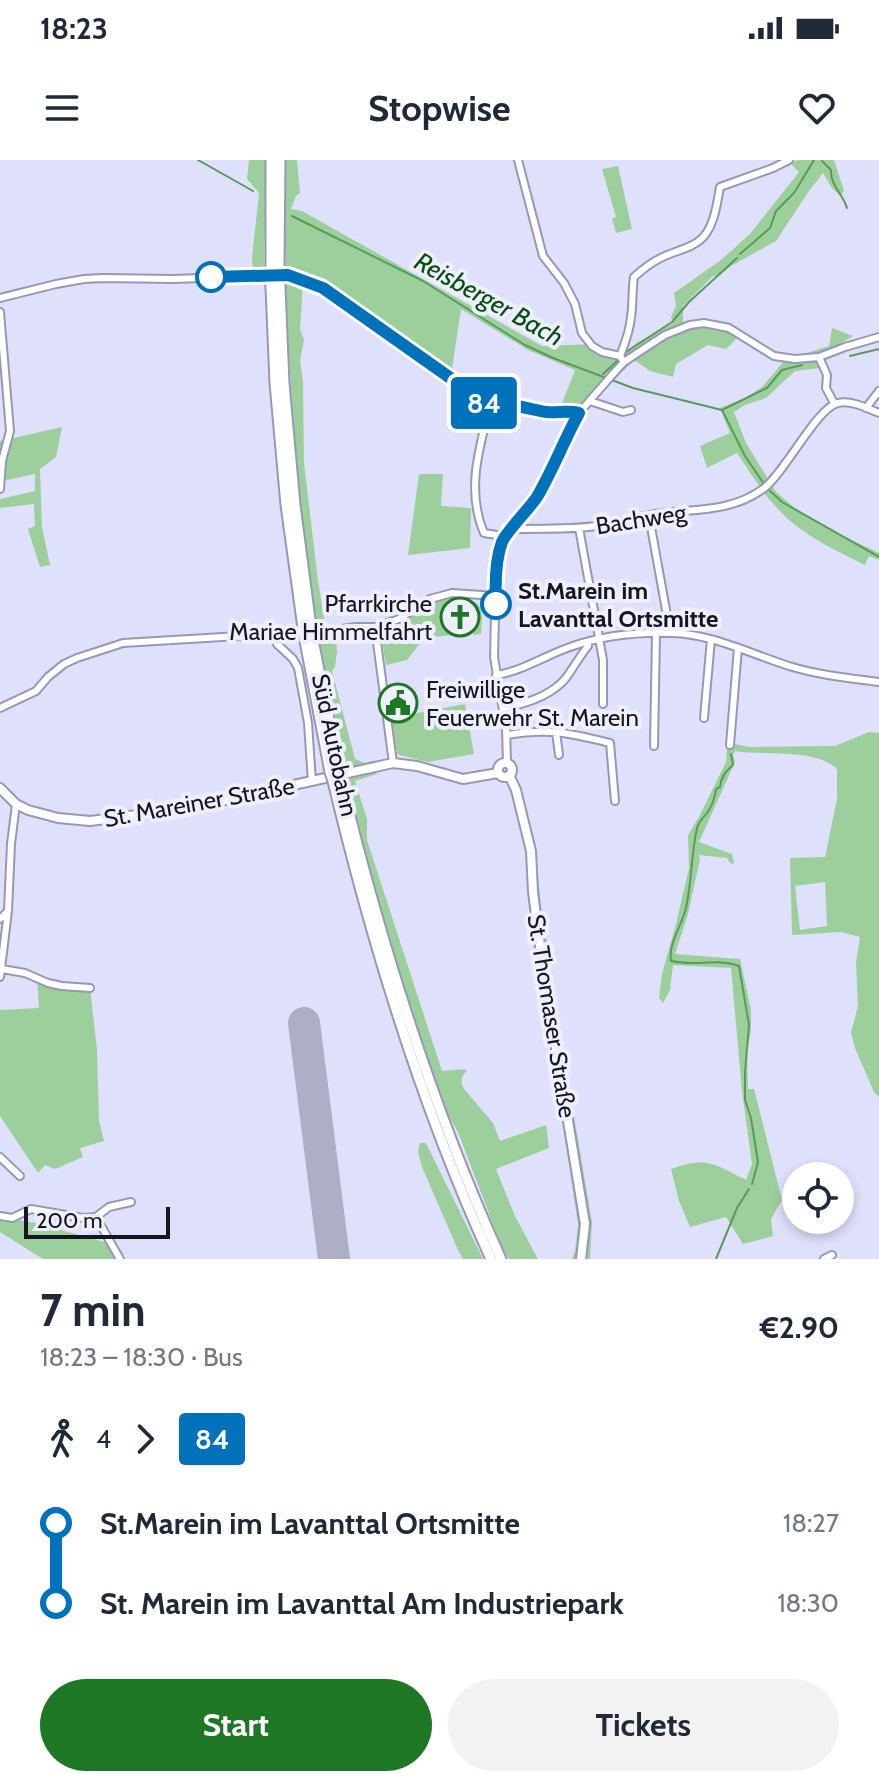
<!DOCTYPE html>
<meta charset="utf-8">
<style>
:root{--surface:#fff;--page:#f2f2f3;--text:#1f2937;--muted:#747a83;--accent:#1e7725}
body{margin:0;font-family:Cabin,sans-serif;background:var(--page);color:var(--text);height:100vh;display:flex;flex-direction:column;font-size:30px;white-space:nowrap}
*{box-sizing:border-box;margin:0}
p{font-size:26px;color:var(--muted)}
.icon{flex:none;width:44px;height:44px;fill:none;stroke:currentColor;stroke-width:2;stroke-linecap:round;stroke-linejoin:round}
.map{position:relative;height:1099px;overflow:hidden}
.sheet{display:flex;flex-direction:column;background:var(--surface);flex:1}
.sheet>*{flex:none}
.badge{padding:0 16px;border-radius:6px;font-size:28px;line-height:52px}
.buttons{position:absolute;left:782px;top:1002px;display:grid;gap:16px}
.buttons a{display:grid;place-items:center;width:72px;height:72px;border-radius:50%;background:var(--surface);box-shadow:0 4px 12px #0003;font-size:40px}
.scale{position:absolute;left:24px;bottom:20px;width:146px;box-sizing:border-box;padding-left:8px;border:4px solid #161622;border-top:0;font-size:22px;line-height:28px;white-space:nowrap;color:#161622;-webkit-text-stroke:6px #eeeefc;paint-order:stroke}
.map>.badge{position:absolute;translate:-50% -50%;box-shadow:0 0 0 4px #fff}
.legs{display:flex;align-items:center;gap:12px;height:88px;padding:0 40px;font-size:26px}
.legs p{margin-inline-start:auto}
.head{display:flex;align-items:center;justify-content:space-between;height:136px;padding:0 40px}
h1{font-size:44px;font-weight:700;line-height:60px}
.primary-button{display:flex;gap:16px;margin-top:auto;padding:16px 40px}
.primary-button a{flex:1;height:92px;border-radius:48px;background:var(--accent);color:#fff;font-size:32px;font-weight:700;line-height:92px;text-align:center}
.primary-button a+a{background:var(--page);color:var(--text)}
ul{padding:0 40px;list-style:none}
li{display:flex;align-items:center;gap:28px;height:80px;font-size:30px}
li i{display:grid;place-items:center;width:12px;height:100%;margin:0 10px;background:currentColor}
li i::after{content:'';width:20px;height:20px;margin:-10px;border:6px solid;border-radius:50%;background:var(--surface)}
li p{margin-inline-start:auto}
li:first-child i{background:linear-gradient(#0000 50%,currentColor 0)}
li:last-child i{background:linear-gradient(currentColor 50%,#0000 0)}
.status{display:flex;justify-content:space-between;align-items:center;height:56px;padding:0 40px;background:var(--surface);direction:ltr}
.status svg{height:22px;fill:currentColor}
header{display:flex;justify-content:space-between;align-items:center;height:104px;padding:0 40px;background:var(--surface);font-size:36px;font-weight:700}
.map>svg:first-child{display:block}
.green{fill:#9dcf9c;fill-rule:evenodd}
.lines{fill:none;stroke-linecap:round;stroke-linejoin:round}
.stream{stroke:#589c59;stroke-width:2}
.runway{stroke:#aeaec6;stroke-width:32}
.minor-casing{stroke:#9798b8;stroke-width:10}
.major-casing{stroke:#9798b8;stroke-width:12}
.highway-casing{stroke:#9798b8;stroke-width:13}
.minor{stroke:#fff;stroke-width:6}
.major{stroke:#fff;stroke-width:8}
.highway{stroke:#fff;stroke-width:9}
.highway-bridge-casing{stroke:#9798b8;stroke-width:13;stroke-linecap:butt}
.highway-bridge{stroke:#fff;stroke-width:9}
.line-1-casing{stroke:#fff;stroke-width:18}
.line-1{stroke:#0072bc;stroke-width:12}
.stop-1-dot{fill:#fff;stroke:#0072bc;stroke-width:4}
.labels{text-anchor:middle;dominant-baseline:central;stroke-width:8;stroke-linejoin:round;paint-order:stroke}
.street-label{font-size:24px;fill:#161622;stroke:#eeeefc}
.stop-label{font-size:24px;font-weight:bold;fill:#161622;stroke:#eeeefc;text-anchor:start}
.poi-label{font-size:24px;fill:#161622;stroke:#eeeefc;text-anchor:end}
.water-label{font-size:26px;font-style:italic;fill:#04510e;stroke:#eeeefc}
</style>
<div class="status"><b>18:23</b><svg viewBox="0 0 49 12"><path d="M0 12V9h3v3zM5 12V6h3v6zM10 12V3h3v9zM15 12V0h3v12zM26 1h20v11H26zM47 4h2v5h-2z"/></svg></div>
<header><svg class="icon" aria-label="menu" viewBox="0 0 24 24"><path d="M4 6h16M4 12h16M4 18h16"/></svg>Stopwise<svg class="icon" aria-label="heart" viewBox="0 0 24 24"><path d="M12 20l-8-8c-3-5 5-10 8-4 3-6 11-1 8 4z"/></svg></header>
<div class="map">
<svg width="879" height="1099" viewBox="0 0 879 1099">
<rect width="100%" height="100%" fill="#dfe0fb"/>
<!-- green -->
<path class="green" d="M249,0H266L264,112L253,113L252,98L259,33L247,19Z
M284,0H297L300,33L296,36L291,49L302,51L542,186L595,184L606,192H624L640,181L673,163L671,157L676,146L674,133L721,100L750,74L799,12L790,3L798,0H834L844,31L840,36L832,28L823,13L809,31L776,81L731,106L720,115L713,116L683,146V162C707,157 722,159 739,176L726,189L708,185L676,204L673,217L650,211L634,200L573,260L559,251L575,210L528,190L461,149L450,222L351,149L323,132L303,123L300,169L304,180L300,200L303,222L304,303L318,421L325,464L336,480L337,491L335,507L332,511L355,599L365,603L373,601L377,614L355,621L367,659V680L442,911L465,909L467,911C461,917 460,921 464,929L493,963L500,981L546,965L549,988L496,1009L515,1056L538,1099H509L501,1085L458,972L448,955C390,795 345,632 316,465C312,439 310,412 306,387C290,258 284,129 284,0Z
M618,6L632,69L616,73L612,59L616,57L602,9Z
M832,168L853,176L832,189L823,199L828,207L795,211L766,238L745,245L734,252L746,283L776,332L796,349L841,375L879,393V400L869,396L865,405C835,390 802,375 779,350C762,333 750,312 737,293L707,308L700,286L730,273L720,248L745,238L762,227L785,200L829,186Z
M62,267L56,297L40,309L42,367L50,405L40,407L28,369L35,366L34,344L0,348V339L35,331V314L3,321L5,306H0V281Z
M419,314H443L441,346L471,348L470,388L408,395Z
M461,436C486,444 482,450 481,474L474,475L473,473L424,478L407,500L386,505L380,469L416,453L417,454L440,438Z
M465,544L474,594L428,602L399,595L397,593L391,558Z
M869,572L879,573V937L874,932L855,888L851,873L858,846L856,803L860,777L841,772L792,775L790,698L825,697L837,639V609C815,588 765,596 735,591L733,595L735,602L699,682L732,694L734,704L730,703L727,698L699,695L700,699L688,754L675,794L740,799L751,850V871L747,890L748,929H754L782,1040L771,1059L773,1076L743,1084L726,1057L690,1067L679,1041L671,1009C707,996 714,1004 746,1020L752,1004L742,931L731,808L673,805L670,830L663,843L659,838L662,814L676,764L689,708L688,675L699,657L726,602L728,573L735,584L749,587L835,586ZM825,722L827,766L800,770L795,726Z
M525,684H535L543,769L554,800L548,803L592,1062L590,1099H572L575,1091L578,1064L538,801Z
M37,820L90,828L97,890L99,961L104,981L80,988L83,997L55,1009L45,1005L38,1013L0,956V850L39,848Z
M420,983H426L483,1099H463L458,1090L422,1007L418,992Z
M0,1057L35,1063L108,1083L116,1099H43L0,1072Z"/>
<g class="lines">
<!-- stream -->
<path class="stream" d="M198,0L253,31
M822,1L831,10C830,25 843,34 847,48
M292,56L423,121L525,185L553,198L633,228L722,250L767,228L782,210L802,205
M740,94L770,68L776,51L794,33L814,0
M626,192L672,162L689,142L737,98
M850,196L879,189
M603,214L617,201
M722,250L745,296L764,324
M768,329L782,342L879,397
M731,594L733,605C725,612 721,617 720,627L716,629C715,638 712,646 707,653C703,658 699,661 697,668C691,695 692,721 686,748C682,765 668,784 671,801C677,802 685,803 691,803C707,803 724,800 739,806L749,865L745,912V940L751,958L758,1002L752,1024
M716,1099L737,1048L749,1029"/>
<!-- runway -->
<path class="runway" d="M304,863L334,1099"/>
<defs>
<path id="minor" d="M518,0L543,96L564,123L575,144L582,173L592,186L602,192L620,196L622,199
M0,138L56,124L84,119L103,118L173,119L288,115L323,128L490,246C511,242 527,249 547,252C558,253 568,250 579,253
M0,152L10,271L2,301L0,329
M620,196C625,183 630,171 631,157C633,144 632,130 634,117C644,108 653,101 665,96C678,90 696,87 705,75C715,62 717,43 720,27L773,8L789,0
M819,197L827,215L826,228L834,243
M590,241L623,252L631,250
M490,246C479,288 466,331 484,373L497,375L503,379
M866,248L879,231
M649,356L670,472
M514,367L518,369C546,368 575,370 603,365C623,362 643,355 663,353C698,349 733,351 763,329C785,313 817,247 838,243C851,240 867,248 879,253
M579,368L603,500V544
M375,467L393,603
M271,474L277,484L293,499L298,508L308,563L312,622
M496,515C523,511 544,496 570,487C601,476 639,472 672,473C712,474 751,494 789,506C818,515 849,518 879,522
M0,548L36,531L48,517L64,504L77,498L123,483L271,474L292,476L356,467H375L399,459L430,439L452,433L496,436
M503,548C525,544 551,536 566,518C573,508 580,496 588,486V482
M704,558L711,479
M556,572L559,595
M507,575C549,568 569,573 610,583L615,641
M730,585L738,488
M654,586L656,474
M507,603L506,568L494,497L496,413L503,379L535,340L579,253L612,215L624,202L645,188L665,175L690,165L704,163L729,168L774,196L795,199L819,197L845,187L879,177
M0,759L8,751
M2,809L25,813L48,823L62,826L90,828
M0,817L8,751L11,684L16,644
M0,997L20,1016
M0,1056L12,1058L31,1049L83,1058L96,1057L120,1099
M96,1057L109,1047L131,1042
M824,1099L832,1095"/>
<path id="major" d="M498 610a7 7 0 1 1 14 0a7 7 0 1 1-14 0Z
M509,615L516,630L531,691L533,732L543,809L585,1064L581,1099
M0,628L16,644L28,650L58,658L90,661L185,649L393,603L417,606L463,619L498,613"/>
<path id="highway" d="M271,105V0
M279,105L280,0
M271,127L275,223L286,345L303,468
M280,127L284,223L295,345L311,467
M313,480L339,610
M305,481L330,612
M341,620C381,784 431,945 501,1099
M333,621C372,785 421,946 491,1099"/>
</defs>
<!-- minor casing -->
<use href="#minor" class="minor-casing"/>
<!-- major casing -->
<use href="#major" class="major-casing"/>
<!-- highway casing -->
<use href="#highway" class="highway-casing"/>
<!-- minor -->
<use href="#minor" class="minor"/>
<!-- major -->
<use href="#major" class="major"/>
<!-- highway -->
<use href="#highway" class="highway"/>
<defs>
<path id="highway-bridge" d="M271,105V127
M279,105L280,127
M311,467L313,480
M303,468L305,481
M339,610L341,620
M330,612L333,621"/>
</defs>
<!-- highway-bridge casing -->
<use href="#highway-bridge" class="highway-bridge-casing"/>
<!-- highway-bridge -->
<use href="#highway-bridge" class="highway-bridge"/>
</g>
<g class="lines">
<defs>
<path id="line-1" d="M211,117L288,115L323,128L490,246C511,242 527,249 547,252C558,253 568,250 579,253C564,280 553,310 537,337C529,349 506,372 502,382C495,401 495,424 496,444"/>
</defs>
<!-- line-1 casing -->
<use href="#line-1" class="line-1-casing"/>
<!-- line-1 -->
<use href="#line-1" class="line-1"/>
</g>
<!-- icons -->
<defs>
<symbol id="church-ring" viewBox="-11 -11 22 22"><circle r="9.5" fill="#eeeefc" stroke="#1e7725" stroke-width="1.5"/><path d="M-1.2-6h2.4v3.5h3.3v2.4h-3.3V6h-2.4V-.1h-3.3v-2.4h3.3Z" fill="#1e7725"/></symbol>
<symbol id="civic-ring" viewBox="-11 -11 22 22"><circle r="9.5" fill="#eeeefc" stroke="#1e7725" stroke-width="1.5"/><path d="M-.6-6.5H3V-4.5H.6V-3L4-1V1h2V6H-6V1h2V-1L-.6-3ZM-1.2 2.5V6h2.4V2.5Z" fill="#1e7725"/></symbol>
</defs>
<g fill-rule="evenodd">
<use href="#church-ring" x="438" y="435" width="44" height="44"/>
<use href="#civic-ring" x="376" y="521" width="44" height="44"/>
</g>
<!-- markers -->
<g class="stop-1-dot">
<circle cx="211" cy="117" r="14"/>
<circle cx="496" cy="444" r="14"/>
</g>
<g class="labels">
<!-- street labels -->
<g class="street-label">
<text transform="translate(641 359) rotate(-9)">Bachweg</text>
<text transform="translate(335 585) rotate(78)">Süd Autobahn</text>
<text transform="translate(199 642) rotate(-10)">St. Mareiner Straße</text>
<text transform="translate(552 856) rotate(81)">St. Thomaser Straße</text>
</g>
<!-- stop labels -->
<g class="stop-label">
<text x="518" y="430">St.Marein im<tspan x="518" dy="28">Lavanttal Ortsmitte</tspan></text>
</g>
<!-- poi labels -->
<g class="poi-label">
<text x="432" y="443">Pfarrkirche<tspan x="432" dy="28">Mariae Himmelfahrt</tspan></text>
<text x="426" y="529" text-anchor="start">Freiwillige<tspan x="426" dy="28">Feuerwehr St. Marein</tspan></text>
</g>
<!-- water labels -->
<g class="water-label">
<text transform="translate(489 139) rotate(29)">Reisberger Bach</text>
</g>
</g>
</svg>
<div class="buttons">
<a><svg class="icon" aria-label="locate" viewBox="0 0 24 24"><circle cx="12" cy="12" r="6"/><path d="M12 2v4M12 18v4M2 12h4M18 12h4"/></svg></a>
</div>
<div class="scale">200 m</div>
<b class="badge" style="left:484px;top:243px;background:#0072bc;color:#fff">84</b>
</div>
<section class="sheet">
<div class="head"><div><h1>7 min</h1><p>18:23 – 18:30 · Bus</p></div><b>€2.90</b></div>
<div class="legs"><svg class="icon" aria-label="walk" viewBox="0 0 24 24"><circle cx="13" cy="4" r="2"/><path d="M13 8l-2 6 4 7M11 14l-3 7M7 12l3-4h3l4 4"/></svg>4<svg class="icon" aria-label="forward" viewBox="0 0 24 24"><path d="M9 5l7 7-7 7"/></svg><b class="badge" style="background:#0072bc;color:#fff">84</b></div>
<ul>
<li><i style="color:#0072bc"></i><b>St.Marein im Lavanttal Ortsmitte</b><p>18:27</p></li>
<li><i style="color:#0072bc"></i><b>St. Marein im Lavanttal Am Industriepark</b><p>18:30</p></li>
</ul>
<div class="primary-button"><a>Start</a><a>Tickets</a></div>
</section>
